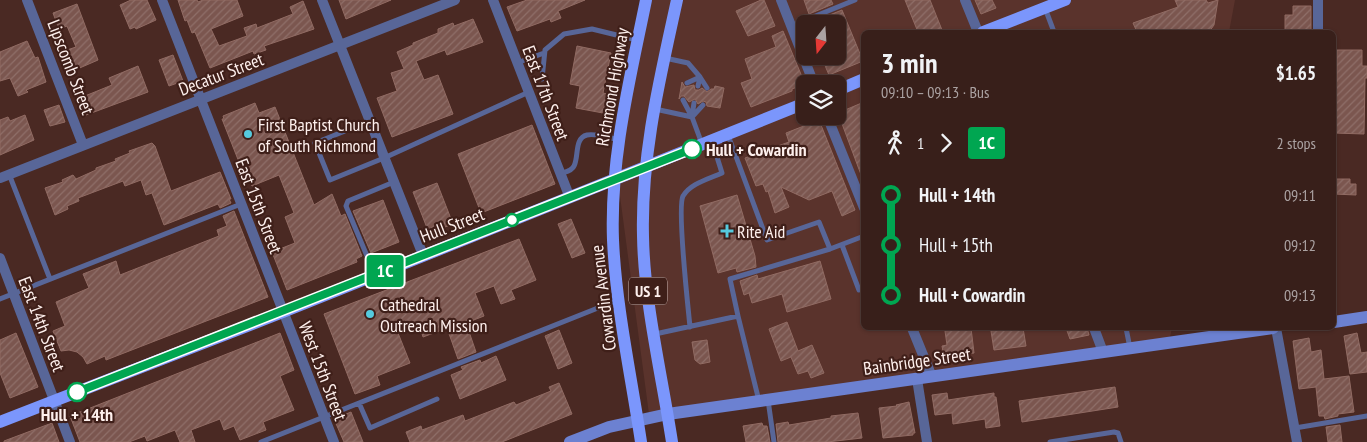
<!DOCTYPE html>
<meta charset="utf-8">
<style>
:root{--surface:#381f1a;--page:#3f2723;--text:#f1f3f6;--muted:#aba2a2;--line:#523d39}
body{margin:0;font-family:"PT Sans Narrow",sans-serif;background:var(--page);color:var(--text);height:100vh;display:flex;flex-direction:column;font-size:19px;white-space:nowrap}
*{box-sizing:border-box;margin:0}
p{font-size:16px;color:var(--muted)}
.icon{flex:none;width:28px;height:28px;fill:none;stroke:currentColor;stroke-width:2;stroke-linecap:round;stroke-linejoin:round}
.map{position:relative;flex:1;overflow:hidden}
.sheet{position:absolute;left:861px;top:30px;width:475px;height:300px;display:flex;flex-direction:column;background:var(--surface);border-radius:8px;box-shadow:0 1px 4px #0004,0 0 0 1px var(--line)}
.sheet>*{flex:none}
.badge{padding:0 10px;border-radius:4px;font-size:18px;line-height:32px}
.needle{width:32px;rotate:197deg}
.fabs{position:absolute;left:796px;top:15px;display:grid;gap:10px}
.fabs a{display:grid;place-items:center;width:50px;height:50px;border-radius:8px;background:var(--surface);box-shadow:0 1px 4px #0004,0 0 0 1px var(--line);font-size:25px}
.map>.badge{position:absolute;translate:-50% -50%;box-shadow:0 0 0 2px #fff}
.legs{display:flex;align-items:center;gap:8px;height:55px;padding:0 20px;font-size:16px}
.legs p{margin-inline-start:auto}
.headline{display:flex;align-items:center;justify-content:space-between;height:85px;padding:0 20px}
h1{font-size:28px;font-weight:600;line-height:38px}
ul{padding:0 20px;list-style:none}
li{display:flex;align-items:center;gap:18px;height:50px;font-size:19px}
li i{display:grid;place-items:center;width:8px;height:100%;margin:0 6px;background:currentColor}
li i::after{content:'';width:12px;height:12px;margin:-6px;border:4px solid;border-radius:50%;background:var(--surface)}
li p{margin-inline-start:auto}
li:first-child i{background:linear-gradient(#0000 50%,currentColor 0)}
li:last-child i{background:linear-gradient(currentColor 50%,#0000 0)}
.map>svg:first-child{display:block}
.built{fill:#5a332c;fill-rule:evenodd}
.building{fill:url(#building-hatch);stroke:#916b63}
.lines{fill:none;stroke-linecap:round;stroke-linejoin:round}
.lane{stroke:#586698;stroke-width:5}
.street{stroke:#586698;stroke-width:10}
.secondary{stroke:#6c81d1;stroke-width:12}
.primary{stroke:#7b96fc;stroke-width:12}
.line-1-casing{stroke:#fff;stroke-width:11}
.line-1{stroke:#00a651;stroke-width:8}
.poi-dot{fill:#55cade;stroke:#3f1f19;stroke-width:2}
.stop-1-dot{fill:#fff;stroke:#00a651;stroke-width:2.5}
.labels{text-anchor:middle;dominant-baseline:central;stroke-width:4.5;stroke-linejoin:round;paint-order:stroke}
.shield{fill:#3f1f19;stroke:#c5b1ad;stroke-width:1}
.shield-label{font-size:16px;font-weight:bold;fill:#fef0ed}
.street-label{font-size:18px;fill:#fef0ed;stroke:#3f1f19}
.poi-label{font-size:18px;fill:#fef0ed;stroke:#3f1f19;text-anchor:start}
.stop-label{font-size:18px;font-weight:bold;fill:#fef0ed;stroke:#3f1f19;text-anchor:start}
</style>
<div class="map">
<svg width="1367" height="442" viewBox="0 0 1367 442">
<defs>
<pattern id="building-hatch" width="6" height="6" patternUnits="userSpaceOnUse" patternTransform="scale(1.25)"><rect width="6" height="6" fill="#7b564f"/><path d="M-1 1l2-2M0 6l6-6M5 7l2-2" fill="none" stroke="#8f6f69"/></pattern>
</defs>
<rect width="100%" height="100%" fill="#4a2923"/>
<!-- built -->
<path class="built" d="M651,0H1235L1229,32H864V328H1172L1169,341L649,414L616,166ZM805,24H838V56H805ZM805,84H838V116H805Z"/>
<!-- building -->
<path class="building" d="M131,0H147L156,20L136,29L135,27L130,29L120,5Z
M178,0H197L198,2L203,0H237L243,16L211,29L219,46L247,36L244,28L256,24L257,28L293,14L290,7L303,1L314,29L264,46L266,50L254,54L253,51L210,68L195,32L192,33L187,20L185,21Z
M339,0H391L346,19Z
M527,0H585L558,11L561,18L551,22L550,19L517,31L507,7Z
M761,0H764L775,26L748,36L736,11Z
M804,0H831L833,4L809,14Z
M905,0H930L942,30L936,32H918Z
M975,0H992L996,8L981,14Z
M1175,0H1206L1208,3L1218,0L1214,25L1209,32H1137L1133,23L1178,7Z
M77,4L98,60L75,70L67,50L76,47L67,26L59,29L53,13Z
M1293,6H1311V32H1285V15H1293Z
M842,10L863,61L829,75L821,56H838V24H813L812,22Z
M473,19L483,42L447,55L445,50L416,61L424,80L438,75L453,114L392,137L377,98L397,91L391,73L404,69L397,52L413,45V43L438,33V29L453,23L454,26Z
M783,31L805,84L792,89V91L751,107L741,83L752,79L745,59L776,47L772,36Z
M27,41L35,58L38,57L46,82L26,90L28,92L18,96L10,78L0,81V52Z
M577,46L611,53L603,93L607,94L603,113L576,108L580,86L570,84Z
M1337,50H1362V66H1367V78H1365L1364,134L1334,133V82H1337Z
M173,55L183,81L169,86L159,60Z
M138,66L148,92L86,115L80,98L112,85L109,78Z
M682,82L685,87L694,85L695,90H699L702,88L707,92L711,89H714L715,86L724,88L720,108L707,106L706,102L703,101L698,104L695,99L689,102L684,96H681L679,99Z
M864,102V180H863L838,113Z
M255,103L259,113L275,107L314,205L332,194L341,216L345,214L362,256L356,259L357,262L287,290L272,252L295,243L285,217L294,213L279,175L252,186L242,160L239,162L222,119H224L223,116Z
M59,105L65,122L50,126L44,110Z
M25,115L34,140L0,155V120L8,117L10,121Z
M819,120L855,210L842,216L832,191L809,200L781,187L789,207L775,213L768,191L766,192L763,184L756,186L745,158L789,142L786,133Z
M532,125L555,184L481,213L458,154Z
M152,143L155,146L171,191L220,172L231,199H229L231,203L220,208L218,204L164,225L152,193L146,195L141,180L125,186L123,181L78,198L79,201L67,206L68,209L55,215L45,188L63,182L62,180L73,175L76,179L96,170V168L116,161L115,159L130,153L129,151Z
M1335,179H1350V184H1356V195L1334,194Z
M437,183L453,224L429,233L413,192Z
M737,195L755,256L756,267L737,272L736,268L718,273L700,206Z
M383,200L399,242L371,253L353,211Z
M234,211L268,297L106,360L105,356L87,364L83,357L77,352L69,350L61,351L53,331L65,326L56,302L89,288L83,274L116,261L120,275L219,236L217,230L227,226L223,216Z
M571,219L585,253L572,258L558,224Z
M519,239L536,280L511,290L515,299L501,304L494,286L475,293L484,316L466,323L476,352L458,359L447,328L423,337L419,325L398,333L410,363L377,376L380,385L355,394L324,314Z
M820,261L831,299L787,312L782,294L752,303L749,293L744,295L740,281L757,275L758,279Z
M787,322L798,351L812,345L824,373L811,378L808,371L798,374L791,357L781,361L769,329Z
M971,328L974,353L944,357L942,346L947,345L945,331Z
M1016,328H1023L1026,346L994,350L991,331Z
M1066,328H1087L1089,335L1070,339Z
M559,330L572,363L558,369L545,336Z
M16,333L38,387L10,398L0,373V340Z
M280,333L294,370L280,376L294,410L263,422L266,430L240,440L234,426L224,430L220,419L191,430L195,442H180L175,430L147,441L145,436L129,442H80L70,416Z
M1357,333L1361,353L1367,352V372L1350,374L1344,336Z
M1309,338L1311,352L1321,350L1324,379L1349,376L1354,412L1338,414V416L1325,419L1324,416H1319L1316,387L1299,389L1293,341Z
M707,340L710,362L700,364L695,360L692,342Z
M496,356L506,380L460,399L451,375L463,370L461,367L480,360L481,363Z
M559,383L572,414L502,442H410L406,432L421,426L422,430L463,415L465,421L514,402L516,405L551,391L549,387Z
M1115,387L1118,407L1022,422L1019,401Z
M947,393L948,400L994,393V397H996L1000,426L986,428L985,419L953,424L952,413L935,415L932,395Z
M909,402L915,433H913V435L883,438L879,408L897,406L896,405Z
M351,412L363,442H344L334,419Z
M858,413L862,438L827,442H778L776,424L788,422L789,425L831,418V416Z
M52,423L59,442H4V441Z
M762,423L763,426H767L770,442H746L743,426Z
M1340,425L1342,442H1328L1326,427Z"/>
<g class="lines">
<!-- lane -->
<path class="lane" d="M1045,8L1054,32
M791,26L855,0
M665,58L688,63L700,77L698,86
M517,63L544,53
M542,79L545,50L564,34L592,29L637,40
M687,83L700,77L707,88
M683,100L692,117L703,105
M655,109L692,117L702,144
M692,116L694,103
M370,121L315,143L330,180L384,158L529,92
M728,135L767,240L819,222L830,249L864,236
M9,174L50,279
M560,174C565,172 572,171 574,166C579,157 574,138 587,135C596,133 610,138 619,140
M842,245L859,290
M375,275L346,206L348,201L394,182
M0,299L241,204
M690,327C688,307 677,207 683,196C691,183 709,179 722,173L712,141
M1126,328L1130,348
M655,334L738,316
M768,400L774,442
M759,401L738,316L730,279L830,249
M359,403L370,428L437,399
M1295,428L1367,416
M261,442L618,300
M1050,442L1114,432L1118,433L1121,442"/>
<!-- street -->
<path class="street" d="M27,0L83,145
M162,0L334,442
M322,0L423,255
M493,0L570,198
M781,0L814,84
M965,0L978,32
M1318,32V0
M827,116L864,208
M0,178L455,0
M0,258L70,442
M912,328L932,377
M1094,328L1103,352
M1276,328L1297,442
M917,379L927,442"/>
<!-- secondary -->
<path class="secondary" d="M1334,322L1367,317
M570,442L609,427L668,414L1273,328"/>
<!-- primary -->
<path class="primary" d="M983,32L1065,0
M838,90L864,79
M0,422L283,312L805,103
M641,442C631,375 616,307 613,240C610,158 630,79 646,0
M672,442C662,376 644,302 643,236C641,155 660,78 677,0"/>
</g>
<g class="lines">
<defs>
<path id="line-1" d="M77,392L692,149"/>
</defs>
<!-- line-1 casing -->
<use href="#line-1" class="line-1-casing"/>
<!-- line-1 -->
<use href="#line-1" class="line-1"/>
</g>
<!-- markers -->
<g class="poi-dot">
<circle cx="248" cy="134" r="5"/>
<path d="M724.5 223.5h5v5h5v5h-5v5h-5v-5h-5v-5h5z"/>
<circle cx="370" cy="314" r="5"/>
</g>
<g class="stop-1-dot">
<circle cx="692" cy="149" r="9"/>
<circle cx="512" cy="220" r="6"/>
<circle cx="77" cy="392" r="9"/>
</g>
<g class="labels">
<!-- shield labels -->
<rect class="shield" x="629" y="277.5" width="38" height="27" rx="4"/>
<g class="shield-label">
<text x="648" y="291">US 1</text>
</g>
<!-- street labels -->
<g class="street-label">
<text transform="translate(71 67) rotate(69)">Lipscomb Street</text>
<text transform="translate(221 74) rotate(-21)">Decatur Street</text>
<text transform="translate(612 87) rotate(-80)">Richmond Highway</text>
<text transform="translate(546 93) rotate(69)">East 17th Street</text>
<text transform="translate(259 206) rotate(69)">East 15th Street</text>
<text transform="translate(452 225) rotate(-21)">Hull Street</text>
<text transform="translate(603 298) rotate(-97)">Cowardin Avenue</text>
<text transform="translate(42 324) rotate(69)">East 14th Street</text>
<text transform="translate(917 361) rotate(-8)">Bainbridge Street</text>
<text transform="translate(323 371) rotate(69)">West 15th Street</text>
</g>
<!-- poi labels -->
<g class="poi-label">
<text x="258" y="124">First Baptist Church<tspan x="258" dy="21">of South Richmond</tspan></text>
<text x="737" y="231">Rite Aid</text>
<text x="380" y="304">Cathedral<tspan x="380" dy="21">Outreach Mission</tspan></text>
</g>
<!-- stop labels -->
<g class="stop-label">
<text x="706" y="149">Hull + Cowardin</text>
<text x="77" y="414" text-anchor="middle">Hull + 14th</text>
</g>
</g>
</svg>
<div class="fabs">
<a><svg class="needle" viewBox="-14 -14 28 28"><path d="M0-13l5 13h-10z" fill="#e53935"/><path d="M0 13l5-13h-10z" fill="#aba2a2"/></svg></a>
<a><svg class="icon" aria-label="layers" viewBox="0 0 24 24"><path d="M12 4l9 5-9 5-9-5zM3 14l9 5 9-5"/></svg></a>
</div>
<b class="badge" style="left:385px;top:271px;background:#00a651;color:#fff">1C</b>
<section class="sheet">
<div class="headline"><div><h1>3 min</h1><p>09:10 – 09:13 · Bus</p></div><b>$1.65</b></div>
<div class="legs"><svg class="icon" aria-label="walk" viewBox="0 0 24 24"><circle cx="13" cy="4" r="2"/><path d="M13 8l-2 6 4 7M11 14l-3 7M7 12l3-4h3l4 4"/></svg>1<svg class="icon" aria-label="forward" viewBox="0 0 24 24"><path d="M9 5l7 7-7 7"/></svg><b class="badge" style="background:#00a651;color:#fff">1C</b><p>2 stops</p></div>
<ul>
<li><i style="color:#00a651"></i><b>Hull + 14th</b><p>09:11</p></li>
<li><i style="color:#00a651"></i><span>Hull + 15th</span><p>09:12</p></li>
<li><i style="color:#00a651"></i><b>Hull + Cowardin</b><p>09:13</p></li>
</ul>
</section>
</div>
